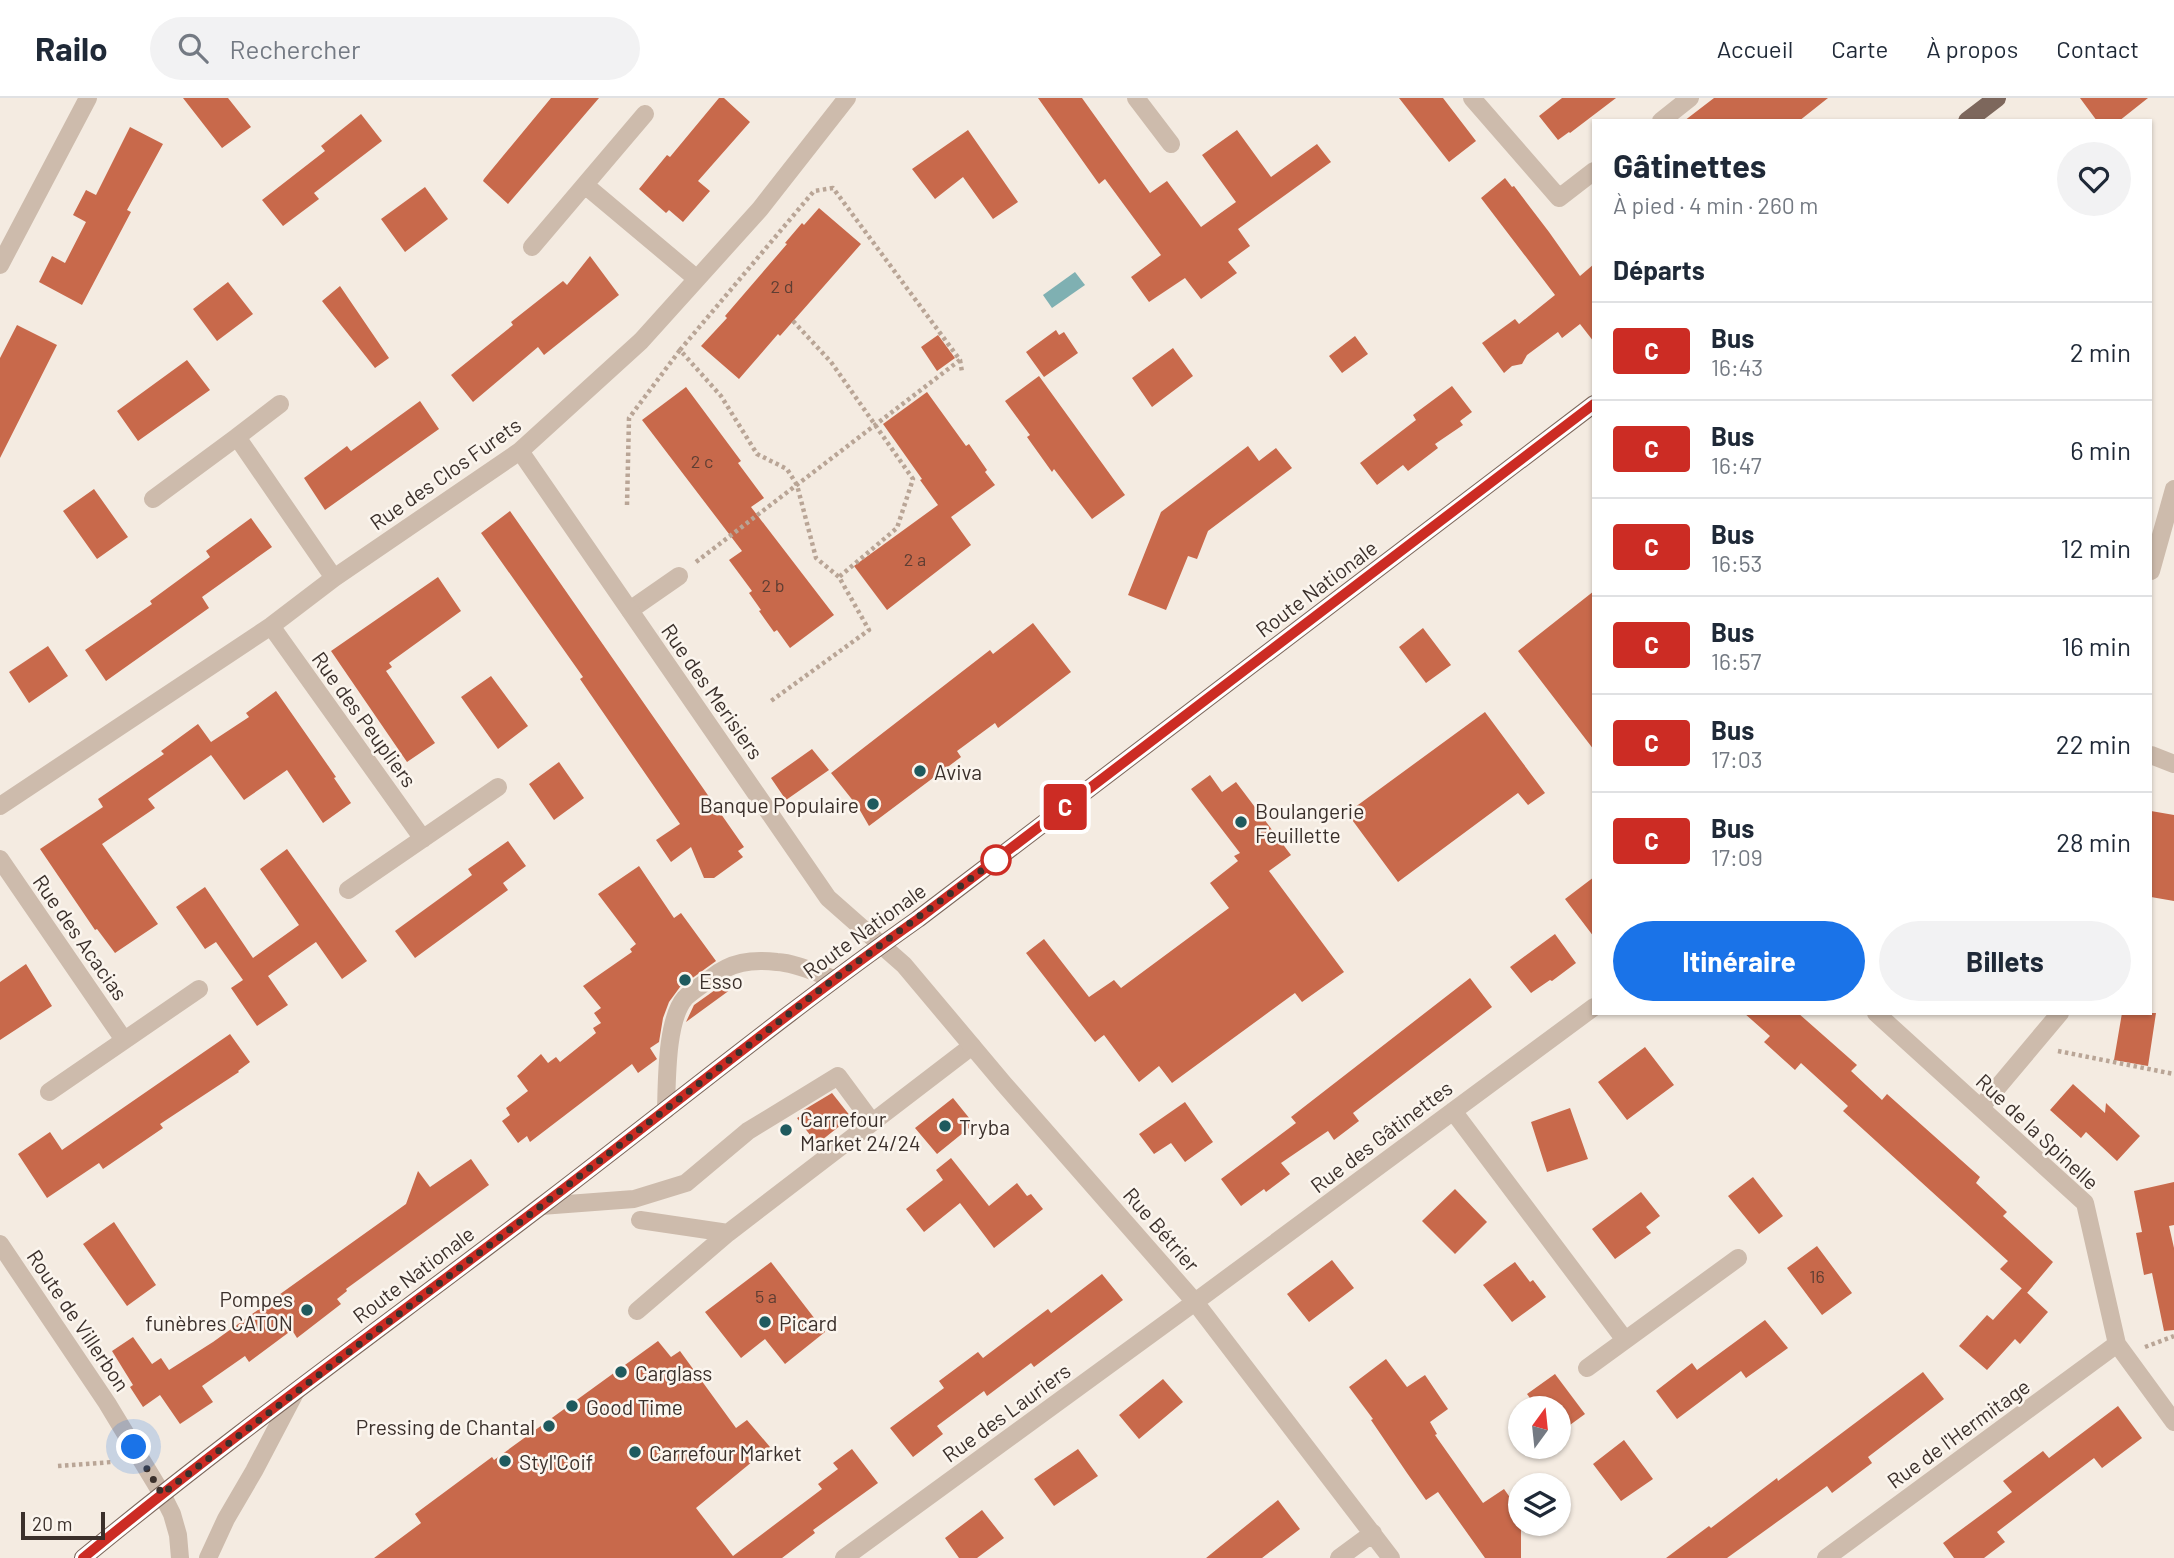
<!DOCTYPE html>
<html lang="fr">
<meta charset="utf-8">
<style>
:root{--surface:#fff;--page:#f2f2f3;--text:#1f2937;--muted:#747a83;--line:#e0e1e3;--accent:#1a73e8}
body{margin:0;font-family:Barlow,sans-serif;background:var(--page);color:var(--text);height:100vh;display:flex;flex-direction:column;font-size:26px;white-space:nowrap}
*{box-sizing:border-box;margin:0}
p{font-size:23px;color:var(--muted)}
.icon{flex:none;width:38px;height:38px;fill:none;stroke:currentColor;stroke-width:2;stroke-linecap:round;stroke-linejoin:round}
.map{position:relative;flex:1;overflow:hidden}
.sheet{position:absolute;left:1592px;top:21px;width:560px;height:896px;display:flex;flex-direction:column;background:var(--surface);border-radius:0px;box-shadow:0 2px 5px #0004}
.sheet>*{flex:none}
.badge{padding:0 14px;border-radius:5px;font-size:24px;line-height:46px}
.needle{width:46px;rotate:15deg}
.controls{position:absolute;left:1508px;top:1298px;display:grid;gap:14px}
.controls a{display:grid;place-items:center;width:63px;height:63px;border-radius:50%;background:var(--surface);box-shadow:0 2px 5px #0004;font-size:35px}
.scale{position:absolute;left:21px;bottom:18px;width:84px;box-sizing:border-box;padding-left:7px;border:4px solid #3b302b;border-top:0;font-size:19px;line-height:24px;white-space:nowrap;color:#3b302b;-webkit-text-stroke:5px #fbf5ee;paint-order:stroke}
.you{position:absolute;width:35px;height:35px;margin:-18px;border:5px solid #fff;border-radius:50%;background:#1a73e8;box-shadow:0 0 0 10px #1a73e833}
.map>.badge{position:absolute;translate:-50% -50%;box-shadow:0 0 0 4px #fff}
h2{padding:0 21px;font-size:26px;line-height:63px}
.round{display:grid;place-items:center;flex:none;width:74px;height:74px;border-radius:37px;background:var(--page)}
.headline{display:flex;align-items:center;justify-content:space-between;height:119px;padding:0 21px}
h1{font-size:33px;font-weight:700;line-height:52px}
.button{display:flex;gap:14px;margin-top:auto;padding:14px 21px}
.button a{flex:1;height:80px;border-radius:42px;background:var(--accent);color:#fff;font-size:28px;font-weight:700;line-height:80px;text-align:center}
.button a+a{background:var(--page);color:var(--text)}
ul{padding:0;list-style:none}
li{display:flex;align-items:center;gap:21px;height:98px;padding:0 21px;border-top:2px solid var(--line)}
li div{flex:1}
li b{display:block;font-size:26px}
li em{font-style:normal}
li .badge{min-width:77px;font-weight:700;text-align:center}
header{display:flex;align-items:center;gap:42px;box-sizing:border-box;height:98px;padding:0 35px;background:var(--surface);border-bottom:2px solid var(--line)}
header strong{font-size:33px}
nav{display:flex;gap:38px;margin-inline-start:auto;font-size:24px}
.search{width:490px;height:63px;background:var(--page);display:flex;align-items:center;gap:18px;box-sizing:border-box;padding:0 24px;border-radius:38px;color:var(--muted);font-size:26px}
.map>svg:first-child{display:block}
.water{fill:#7fb0b2}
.building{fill:#c8694b}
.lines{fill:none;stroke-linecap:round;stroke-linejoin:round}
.path{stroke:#b9a596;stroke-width:4.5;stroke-dasharray:3.5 3.5;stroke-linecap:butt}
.lane{stroke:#cdbbac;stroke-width:18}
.street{stroke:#cdbbac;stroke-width:18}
.primary{stroke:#7d675c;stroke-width:18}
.line-casing{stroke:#fff;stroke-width:16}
.line{stroke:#cc2c24;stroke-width:10}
.walk{stroke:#3b302b;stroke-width:7;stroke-dasharray:0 12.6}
.poi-dot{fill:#1f5a5e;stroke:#fbf5ee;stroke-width:2.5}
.stop-dot{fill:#fff;stroke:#cc2c24;stroke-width:3.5}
.labels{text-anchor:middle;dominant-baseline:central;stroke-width:5;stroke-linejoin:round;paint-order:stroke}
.number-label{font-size:18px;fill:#5e3e33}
.street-label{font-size:21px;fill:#3b302b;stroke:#fbf5ee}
.poi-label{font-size:21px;fill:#3b302b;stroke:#fbf5ee;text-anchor:start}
</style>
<header>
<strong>Railo</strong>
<div class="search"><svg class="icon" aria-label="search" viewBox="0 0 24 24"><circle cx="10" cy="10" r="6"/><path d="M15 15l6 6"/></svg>Rechercher</div>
<nav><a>Accueil</a><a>Carte</a><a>À propos</a><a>Contact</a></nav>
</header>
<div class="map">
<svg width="2174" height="1460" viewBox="0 0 2174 1460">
<rect width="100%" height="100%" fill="#f4ebe1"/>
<!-- water -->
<path class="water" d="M1075,174L1085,187L1052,210L1043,197Z"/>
<!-- building -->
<path class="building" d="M183,0H228L251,29L222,50Z
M551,0H599L508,106L483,83L484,81Z
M719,0H724L750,24L698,83L710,93L683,124L669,112L666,115L639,91L667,57L670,59Z
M1038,0H1082L1150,95L1167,83L1201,129L1236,104L1202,57L1237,32L1271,79L1317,46L1331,64L1238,131L1250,148L1228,164L1237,175L1201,201L1185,180L1149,204L1131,179L1161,157L1105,81L1099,86Z
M1399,0H1443L1476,43L1449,64Z
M1562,0H1616L1570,35L1569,34L1558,42L1539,18Z
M1714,0H1828L1799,23H1684Z
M2080,0H2148L2119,23H2097Z
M361,16L382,43L314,95L319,101L283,128L262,102L325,53L321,48Z
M130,29L163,46L127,112L131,114L82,207L39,184L52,158L65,165L86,124L73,117L86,92L96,97Z
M968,32L1018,104L993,121L963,79L935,101L912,71Z
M1505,80L1512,89L1514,88L1549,134L1580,178L1594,166V244L1580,226L1562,240L1558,234L1527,257L1522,266L1512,268L1504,275L1482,245L1515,221L1519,226L1555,197L1481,100Z
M425,89L448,121L405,154L381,121Z
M819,110L861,146L780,238L778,236L739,281L701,248L727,220L725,218L787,146L785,145L802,125L804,127Z
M590,158L619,197L544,257L538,249L473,304L451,277L513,227L511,224L563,183L567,187Z
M228,184L253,216L217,243L193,211Z
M340,188L389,260L375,270L322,203Z
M17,227L57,247L0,360V260Z
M1056,232L1059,237L1064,234L1078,255L1044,279L1026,254Z
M938,237L955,260L937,273L921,249Z
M1355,238L1368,256L1342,275L1329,258Z
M1173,250L1193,278L1152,309L1132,280Z
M187,262L210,292L138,343L117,313Z
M1039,278L1125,397L1092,421L1054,371L1052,374L1027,339L1030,337L1005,303Z
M1452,288L1472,314L1460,323L1463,327L1435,346L1438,350L1408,373L1403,367L1377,387L1360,365L1416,322L1413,317Z
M686,289L741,363L738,365L764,400L751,409L834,517L790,550L777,532L774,534L759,513L761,512L749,495L752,493L729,462L742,453L642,322Z
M927,294L966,348L969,346L987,372L985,374L995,387L951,419L971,447L887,512L854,468L938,407L920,382L922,381L883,326Z
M420,303L439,331L325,412L304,380L347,348L351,353Z
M1248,348L1259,363L1276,350L1292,370L1208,433L1197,461L1188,458L1166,512L1128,497L1161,414Z
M94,391L128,439L97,461L63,413Z
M510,413L744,749L738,753L743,759L714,780H704L691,749L671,764L656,742L680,726L580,581L583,579L481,435Z
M251,420L272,449L202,499L209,510L106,583L85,552L152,506L150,503L210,459L206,453Z
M438,479L461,513L389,565L392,569L386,573L435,645L407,664L331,553Z
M1594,493V652L1518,553Z
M1033,525L1071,574L998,630L995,625L957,653L961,659L869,728L858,709L831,675L990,552L993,556Z
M1423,530L1451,567L1426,585L1399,549Z
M48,548L68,578L29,605L9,574Z
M491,578L528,628L498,651L461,599Z
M276,593L336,679L334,680L351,705L323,725L287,672L244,702L211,657L148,701L155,710L102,746L158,826L115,855L97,831L95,832L40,751L103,709L98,701L164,656L161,653L198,626L211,644L249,619L246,615Z
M1485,614L1545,695L1528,707L1518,695L1398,784L1347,715Z
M812,651L829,672L786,702L771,680Z
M559,664L584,700L554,722L529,686Z
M1210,677L1222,694L1236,684L1291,757L1269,773L1344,874L1302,904L1295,895L1172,985L1159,968L1139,984L1104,937L1095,944L1026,855L1044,841L1089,899L1114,882L1121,890L1229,810L1210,785L1238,763L1234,758L1240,755L1191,691Z
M2151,713L2174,717V803L2151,799Z
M508,743L526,768L503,785L508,792L415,860L395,833L472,777L468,771Z
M287,751L367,863L342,881L316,844L268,878L288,907L257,928L231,890L243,882L216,844L205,851L176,809L205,789L253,860L299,827L260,771Z
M639,768L674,820L681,815L716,863L680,889L669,904L663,920L659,944L650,950L657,961L638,975L632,966L530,1044L527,1038L518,1045L502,1023L510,1017L506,1010L528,993L517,978L541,956L548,965L556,959L560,964L596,935L593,930L601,925L594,915L601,910L583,888L632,854L630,851L636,846L598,796Z
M1594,779V839L1565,801Z
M1555,836L1576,865L1552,883L1550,882L1531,895L1510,869Z
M26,866L52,908L0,942V884Z
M1470,880L1492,909L1353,1015L1359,1023L1334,1042L1328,1033L1281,1065L1290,1076L1266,1094L1264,1091L1241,1108L1221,1081L1296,1025L1291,1019Z
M729,882L734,889L686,924L694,907Z
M1744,915H1798L1857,967L1851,973L1882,1002L1887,996L1980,1079L1976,1085L2007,1114L2003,1118L2053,1164L2027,1195L2000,1171L2008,1163L1843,1013L1848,1008L1801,965L1795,972L1764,944L1770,938Z
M2122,915H2156L2148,968L2114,962Z
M230,936L250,964L238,973L239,974L160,1026L163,1030L103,1071L99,1065L47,1100L18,1056L50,1034L62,1052Z
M1645,949L1674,987L1627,1022L1598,984Z
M2073,986L2105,1015L2106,1005L2140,1038L2117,1063L2086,1034L2081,1040L2050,1012Z
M832,995L851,1019L817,1046L797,1020L804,1016L802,1013Z
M953,1000L974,1026L937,1056L915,1030Z
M1185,1004L1213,1044L1185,1064L1171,1045L1154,1056L1139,1036Z
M1570,1010L1588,1061L1547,1074L1531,1024Z
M951,1060L989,1108L1017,1085L1027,1098L1031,1096L1043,1111L994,1150L960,1105L924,1134L906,1111L943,1082L936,1072Z
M471,1061L489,1087L346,1191L347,1193L337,1201L341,1206L297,1240L292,1232L249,1264L245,1258L202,1288L213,1304L180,1326L160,1297L143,1309L130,1289L133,1287L112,1253L133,1239L152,1266L161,1260L169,1272L213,1244L406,1106L418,1073L430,1089Z
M1753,1079L1783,1118L1759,1136L1728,1098Z
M2174,1084V1127L2169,1128L2174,1150V1232L2164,1233L2152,1175L2144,1177L2136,1135L2142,1134L2134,1093Z
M1455,1091L1487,1124L1455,1156L1422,1123Z
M1641,1094L1660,1118L1646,1129L1651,1135L1615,1161L1592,1131Z
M114,1124L156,1187L127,1208L83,1146Z
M1817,1148L1852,1195L1822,1217L1787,1170Z
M1332,1162L1354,1190L1309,1224L1287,1196Z
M771,1164L825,1234L785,1266L765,1241L741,1260L705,1214Z
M1515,1164L1530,1184L1533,1182L1546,1199L1512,1224L1483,1187Z
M1102,1176L1123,1202L1034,1269L1031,1265L987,1298L984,1293L937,1328L943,1336L913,1359L890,1330L944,1290L939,1283L978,1254L983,1260L1048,1211L1051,1215Z
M2022,1190L2048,1214L2020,1246L2015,1241L1987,1272L1959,1248L1987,1217L1993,1222Z
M1765,1222L1788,1250L1746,1280L1741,1273L1677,1321L1656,1293L1692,1265L1697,1272Z
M658,1243L671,1259L680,1253L736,1330L747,1322L770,1349L696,1410L733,1458L822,1391L818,1386L838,1371L833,1365L852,1351L878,1385L813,1432L815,1435L782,1460H374L421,1425L415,1416L492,1359L494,1362Z
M1386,1261L1407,1289L1425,1277L1448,1311L1430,1324L1437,1336L1435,1337L1483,1405L1504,1391L1521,1415V1460H1485L1438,1394L1426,1402L1407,1375L1371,1322L1373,1321L1349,1289Z
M1923,1274L1944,1301L1868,1359L1872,1365L1832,1395L1827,1388L1727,1460H1666L1709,1428L1711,1430L1777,1380L1778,1383Z
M1555,1276L1585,1316L1559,1335V1311H1538L1527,1296Z
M1163,1281L1183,1304L1139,1341L1119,1317Z
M2118,1308L2142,1340L2102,1370L2094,1360L1997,1434L2005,1444L1984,1460H1954L1943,1445L2012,1394L2003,1383L2043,1353L2049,1360Z
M1624,1342L1653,1381L1621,1403L1593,1366Z
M1078,1351L1098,1378L1054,1408L1034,1381Z
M1278,1402L1300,1431L1262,1460H1206Z
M982,1412L1004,1440L977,1460H959L945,1440Z"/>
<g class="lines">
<!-- path -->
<path class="path" d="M793,223L831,264L913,381L897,430L839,479
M960,262L962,274
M627,407L629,320L680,252
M696,464L960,262L833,90L814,93L680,252L721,298L757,356L787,371L797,387L816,460L839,479L869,532L771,603
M2058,953L2174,976
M2145,1249L2174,1238
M58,1368L112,1364"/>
<!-- lane -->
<path class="lane" d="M630,512L679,478
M666,1012C667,983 666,922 685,900C692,893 702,887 711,880C731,864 751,861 777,864C796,865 816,875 834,881
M541,1108L634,1101L686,1085L748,1033L838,978L872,1024
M640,1122L728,1135
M637,1213L728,1135L972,948"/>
<!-- street -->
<path class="street" d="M1136,0L1171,46
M1472,0L1559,100L1594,73
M1661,23L1690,0
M585,87L697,181
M532,149L645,16
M0,167L88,0
M280,306L237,339L334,480
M520,353L828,800L904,867L1004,986L1195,1204L1391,1460
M153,401L237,339
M2151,473L2174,391
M271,528L423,741
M2151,657L2174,666
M0,708L271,528L334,480L520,353L641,243L760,111L847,0
M0,761L124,942
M348,792L498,689
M1876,915L2085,1105L2117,1246L2174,1324
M49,994L199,891
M1981,1009L2060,915
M1453,1013L1625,1242
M0,1146L107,1305L162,1396L172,1416L178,1437L180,1460
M1587,1270L1738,1160
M208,1460L226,1421L254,1373L296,1293
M844,1460L1195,1204L1594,909
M1339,1460L1373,1435
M1826,1460L2117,1246"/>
<!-- primary -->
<path class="primary" d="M1967,23L1997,0
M83,1460C231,1338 387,1226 540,1109C666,1013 788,913 918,821L1594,306"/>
</g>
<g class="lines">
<defs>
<path id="line" d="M83,1460C231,1338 387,1226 540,1109C666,1013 788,913 918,821L1594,306"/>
</defs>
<!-- line casing -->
<use href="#line" class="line-casing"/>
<!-- line -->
<use href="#line" class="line"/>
<!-- walk -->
<path class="walk" d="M134,1349L162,1396L541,1108L834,881L996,762"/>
</g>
<!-- markers -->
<g class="poi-dot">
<circle cx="920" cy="673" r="7"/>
<circle cx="873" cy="706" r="7"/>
<circle cx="1241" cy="724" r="7"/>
<circle cx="685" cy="882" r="7"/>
<circle cx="945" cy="1028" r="7"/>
<circle cx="786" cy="1032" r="7"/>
<circle cx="307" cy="1212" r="7"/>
<circle cx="765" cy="1224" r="7"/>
<circle cx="621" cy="1274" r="7"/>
<circle cx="572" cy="1308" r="7"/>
<circle cx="549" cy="1328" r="7"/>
<circle cx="635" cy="1354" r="7"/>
<circle cx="505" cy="1363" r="7"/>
</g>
<circle class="stop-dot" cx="996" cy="762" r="14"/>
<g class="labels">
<!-- number labels -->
<g class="number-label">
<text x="782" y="188">2 d</text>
<text x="702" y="363">2 c</text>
<text x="915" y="461">2 a</text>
<text x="773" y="487">2 b</text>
<text x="1817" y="1178">16</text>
<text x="766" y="1198">5 a</text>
</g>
<!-- street labels -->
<g class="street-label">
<text transform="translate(445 375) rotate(-35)">Rue des Clos Furets</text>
<text transform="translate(1316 490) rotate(-37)">Route Nationale</text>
<text transform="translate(713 593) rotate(55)">Rue des Merisiers</text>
<text transform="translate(365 621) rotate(54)">Rue des Peupliers</text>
<text transform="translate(864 832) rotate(-36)">Route Nationale</text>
<text transform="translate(81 839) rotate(55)">Rue des Acacias</text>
<text transform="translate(2038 1033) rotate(43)">Rue de la Spinelle</text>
<text transform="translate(1381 1038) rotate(-37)">Rue des Gâtinettes</text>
<text transform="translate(1162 1131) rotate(49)">Rue Bétrier</text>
<text transform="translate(413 1176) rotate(-37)">Route Nationale</text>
<text transform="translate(79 1222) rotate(56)">Route de Villerbon</text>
<text transform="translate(1006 1314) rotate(-36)">Rue des Lauriers</text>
<text transform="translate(1958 1335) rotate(-36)">Rue de l'Hermitage</text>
</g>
<!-- poi labels -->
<g class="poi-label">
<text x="934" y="673">Aviva</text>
<text x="859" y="706" text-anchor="end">Banque Populaire</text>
<text x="1255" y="712">Boulangerie<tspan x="1255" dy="24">Feuillette</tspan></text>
<text x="699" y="882">Esso</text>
<text x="800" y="1020">Carrefour<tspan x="800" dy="24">Market 24/24</tspan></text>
<text x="959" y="1028">Tryba</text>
<text x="293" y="1200" text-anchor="end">Pompes<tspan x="293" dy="24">funèbres CATON</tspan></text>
<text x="779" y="1224">Picard</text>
<text x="635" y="1274">Carglass</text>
<text x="586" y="1308">Good Time</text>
<text x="535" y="1328" text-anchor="end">Pressing de Chantal</text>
<text x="649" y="1354">Carrefour Market</text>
<text x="519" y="1363">Styl'Coif</text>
</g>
</g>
</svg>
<div class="controls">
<a><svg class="needle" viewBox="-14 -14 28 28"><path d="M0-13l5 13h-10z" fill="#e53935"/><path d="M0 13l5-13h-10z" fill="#747a83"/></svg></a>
<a><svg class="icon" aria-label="layers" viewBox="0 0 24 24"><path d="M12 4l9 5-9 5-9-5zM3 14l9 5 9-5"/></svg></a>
</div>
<div class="scale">20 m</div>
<div class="you" style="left:134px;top:1349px"></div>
<b class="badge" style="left:1065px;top:709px;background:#cc2c24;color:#fff">C</b>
<section class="sheet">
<div class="headline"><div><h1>Gâtinettes</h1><p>À pied · 4 min · 260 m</p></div><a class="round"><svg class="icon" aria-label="heart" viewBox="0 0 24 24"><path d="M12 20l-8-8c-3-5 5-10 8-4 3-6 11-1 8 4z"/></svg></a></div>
<h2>Départs</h2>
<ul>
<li><span class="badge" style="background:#cc2c24;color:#fff">C</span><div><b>Bus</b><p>16:43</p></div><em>2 min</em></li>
<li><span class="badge" style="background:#cc2c24;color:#fff">C</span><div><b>Bus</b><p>16:47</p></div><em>6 min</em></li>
<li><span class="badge" style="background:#cc2c24;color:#fff">C</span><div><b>Bus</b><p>16:53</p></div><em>12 min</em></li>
<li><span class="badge" style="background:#cc2c24;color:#fff">C</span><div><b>Bus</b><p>16:57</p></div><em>16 min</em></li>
<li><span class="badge" style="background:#cc2c24;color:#fff">C</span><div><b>Bus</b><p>17:03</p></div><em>22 min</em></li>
<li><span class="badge" style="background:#cc2c24;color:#fff">C</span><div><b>Bus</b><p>17:09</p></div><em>28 min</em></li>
</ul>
<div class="button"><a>Itinéraire</a><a>Billets</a></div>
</section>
</div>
